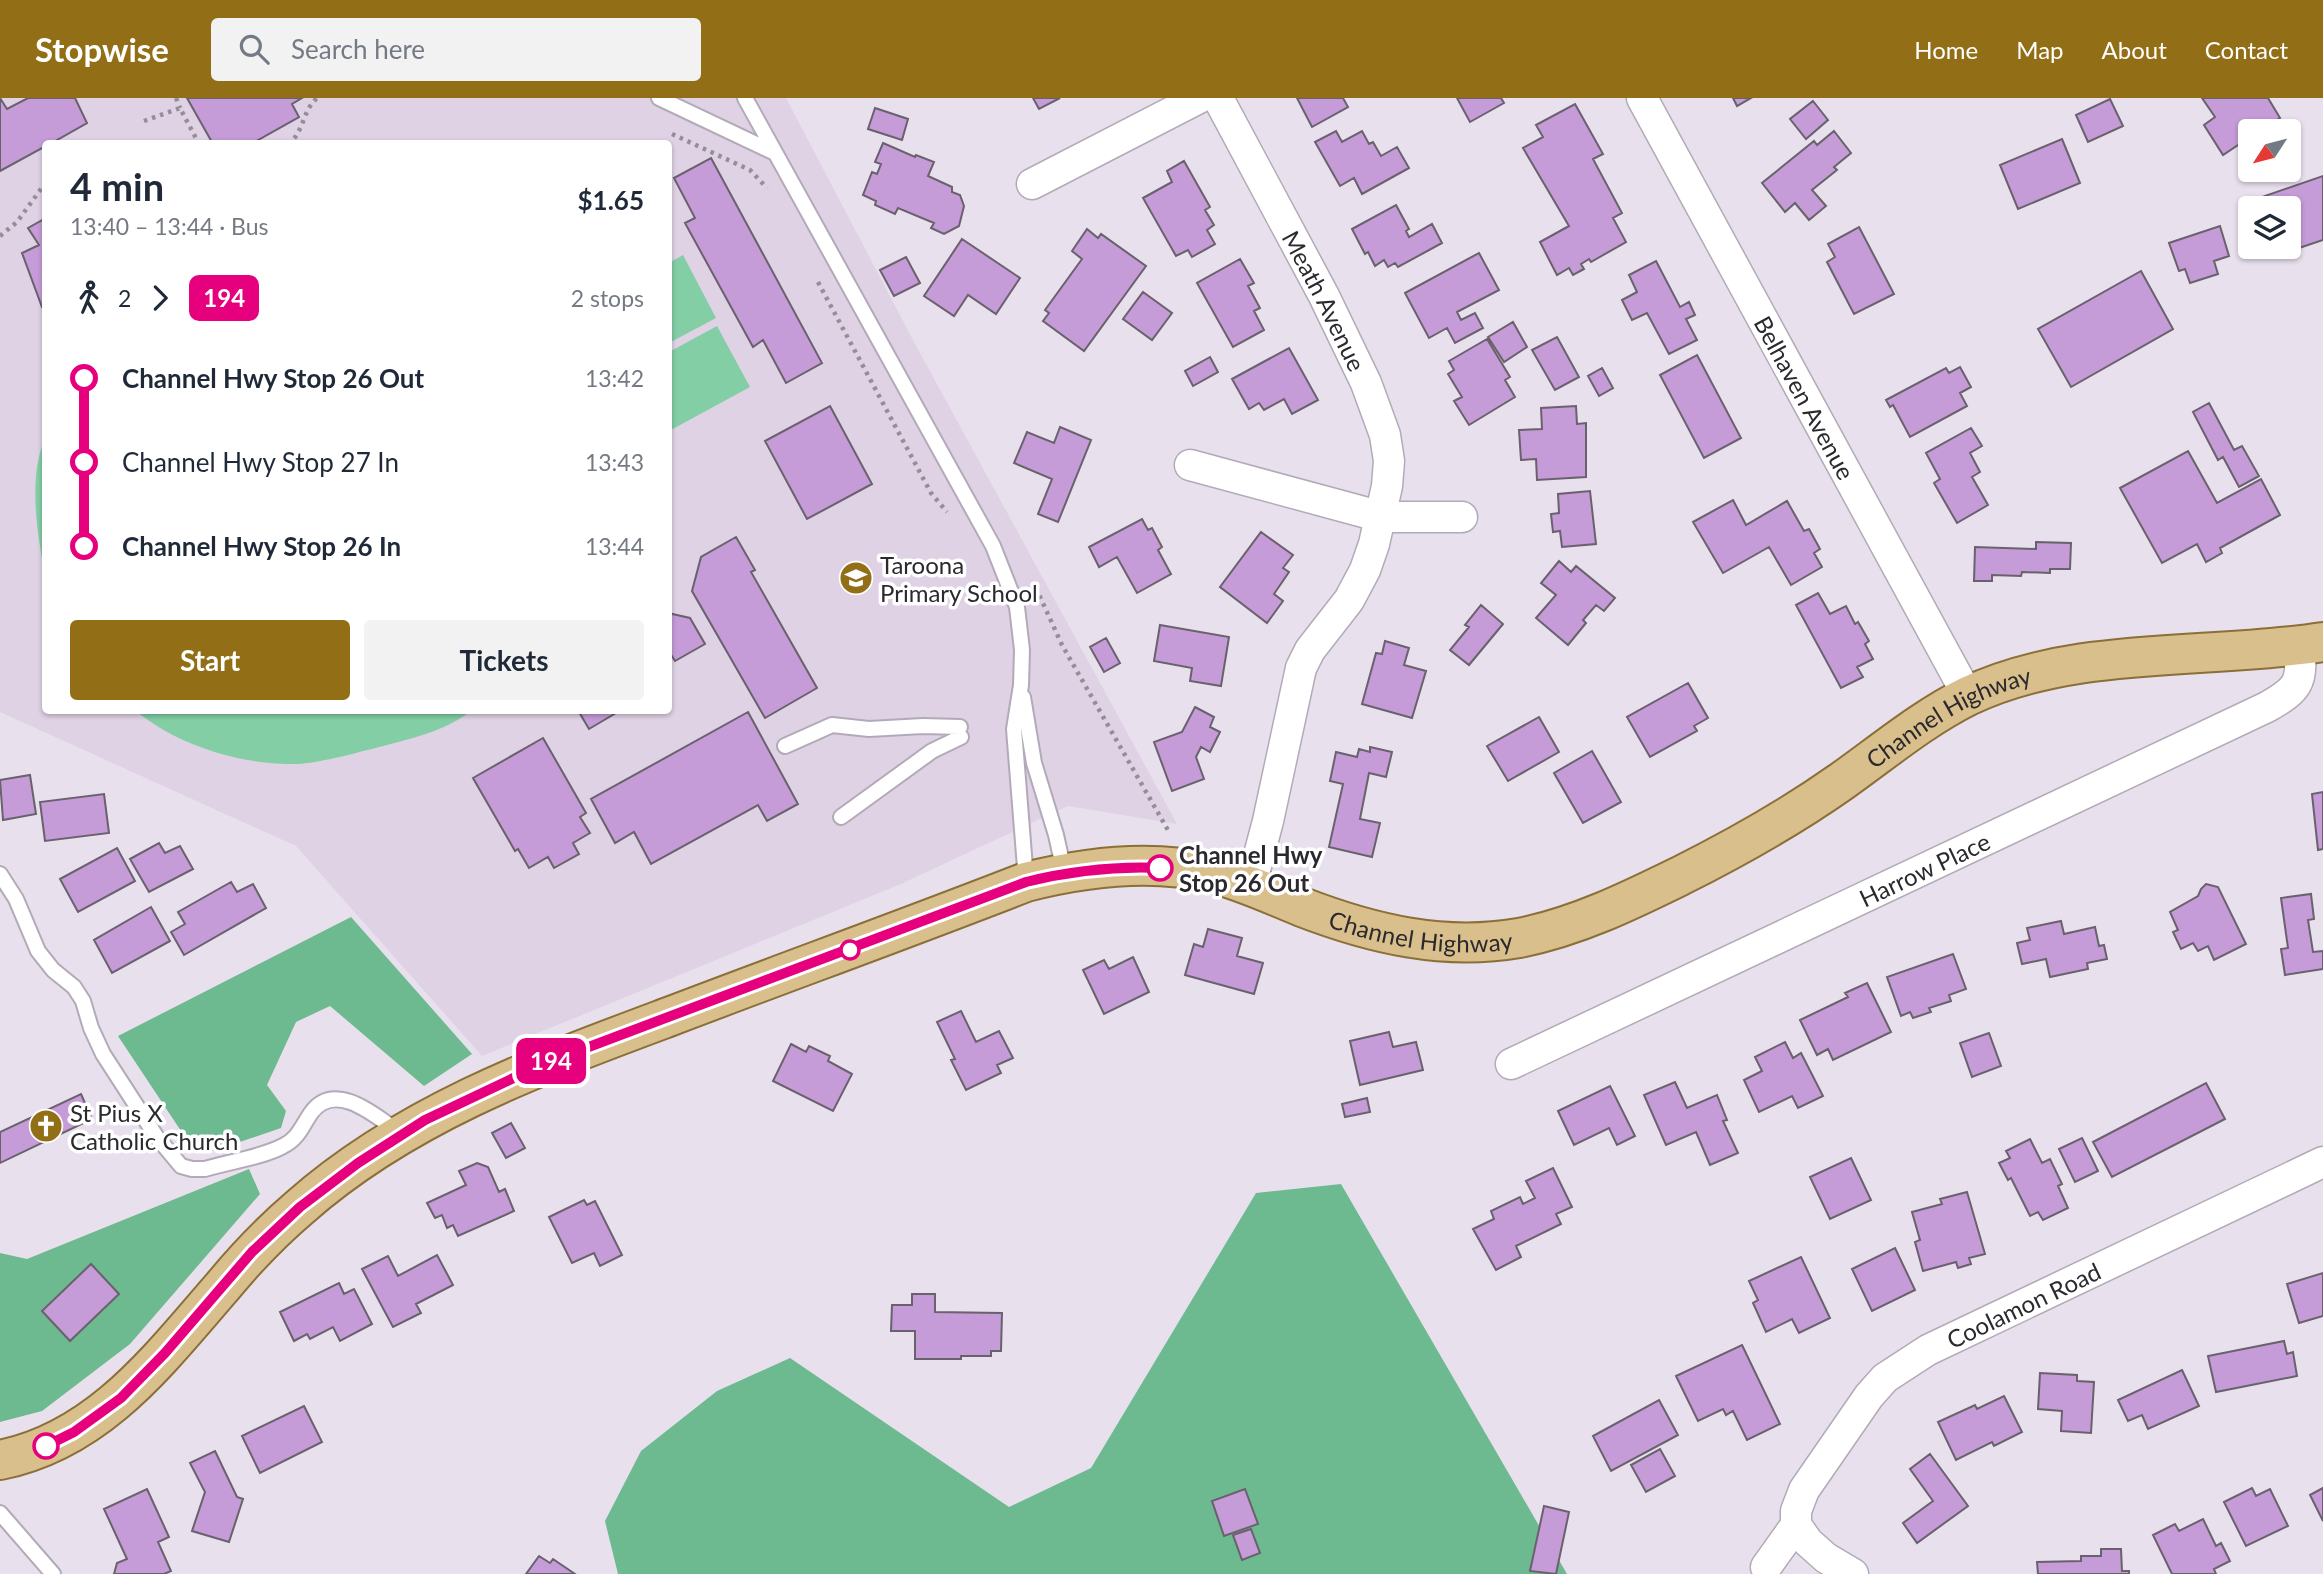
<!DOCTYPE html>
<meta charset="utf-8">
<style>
:root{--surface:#fff;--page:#f2f2f3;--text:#1f2937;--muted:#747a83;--accent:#926f16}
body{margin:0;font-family:Lato,sans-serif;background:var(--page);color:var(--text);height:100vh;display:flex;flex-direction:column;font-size:26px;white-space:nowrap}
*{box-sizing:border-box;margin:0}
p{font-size:23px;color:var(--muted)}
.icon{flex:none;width:38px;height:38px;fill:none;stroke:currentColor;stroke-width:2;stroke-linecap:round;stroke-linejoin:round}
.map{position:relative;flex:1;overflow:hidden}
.details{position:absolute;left:42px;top:42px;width:630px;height:574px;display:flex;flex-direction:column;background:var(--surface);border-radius:7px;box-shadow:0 2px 5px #0004}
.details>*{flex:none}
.badge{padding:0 14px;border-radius:10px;font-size:24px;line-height:46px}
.needle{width:46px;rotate:234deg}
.fabs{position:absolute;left:2238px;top:21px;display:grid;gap:14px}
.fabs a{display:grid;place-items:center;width:63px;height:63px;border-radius:7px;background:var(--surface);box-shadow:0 2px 5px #0004;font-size:35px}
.map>.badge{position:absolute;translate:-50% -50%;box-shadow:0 0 0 4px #fff}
.legs{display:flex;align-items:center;gap:10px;height:77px;padding:0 28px;font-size:23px}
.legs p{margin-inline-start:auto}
.overview{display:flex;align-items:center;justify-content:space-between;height:119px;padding:0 28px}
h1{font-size:38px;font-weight:700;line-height:52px}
.cta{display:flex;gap:14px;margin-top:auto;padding:14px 28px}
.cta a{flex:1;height:80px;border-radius:7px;background:var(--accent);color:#fff;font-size:28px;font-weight:700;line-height:80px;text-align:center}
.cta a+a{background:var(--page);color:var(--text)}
ul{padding:0 28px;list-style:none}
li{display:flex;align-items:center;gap:24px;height:84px;font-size:26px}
li i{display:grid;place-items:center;width:10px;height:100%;margin:0 9px;background:currentColor}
li i::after{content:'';width:18px;height:18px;margin:-9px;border:5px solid;border-radius:50%;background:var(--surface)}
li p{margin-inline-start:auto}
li:first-child i{background:linear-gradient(#0000 50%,currentColor 0)}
li:last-child i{background:linear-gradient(currentColor 50%,#0000 0)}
header{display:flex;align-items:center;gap:42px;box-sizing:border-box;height:98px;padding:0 35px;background:var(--accent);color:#fff}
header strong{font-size:33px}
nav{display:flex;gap:38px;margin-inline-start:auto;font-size:24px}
.search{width:490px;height:63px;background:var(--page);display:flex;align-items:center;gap:18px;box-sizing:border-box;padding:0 24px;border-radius:7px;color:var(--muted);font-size:26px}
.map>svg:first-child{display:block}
.built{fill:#ded2e4;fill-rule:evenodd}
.green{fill:#83cea5}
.forest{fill:#6db990}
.building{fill:#c59bd8;stroke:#69616c;stroke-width:2}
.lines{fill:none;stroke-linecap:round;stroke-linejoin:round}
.lane-casing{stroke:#b3aab7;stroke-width:18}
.street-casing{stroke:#b3aab7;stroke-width:33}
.primary-casing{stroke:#8b6f38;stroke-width:42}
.path{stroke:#948e97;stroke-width:4.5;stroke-dasharray:3.5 5;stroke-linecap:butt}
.lane{stroke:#fff;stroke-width:14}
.street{stroke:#fff;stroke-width:30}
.primary{stroke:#d8bf8b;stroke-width:38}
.line-1-casing{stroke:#fff;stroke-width:16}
.line-1{stroke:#e6007e;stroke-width:10}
.stop-1-dot{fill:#fff;stroke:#e6007e;stroke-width:3.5}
.labels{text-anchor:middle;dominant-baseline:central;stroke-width:7;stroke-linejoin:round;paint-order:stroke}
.street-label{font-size:24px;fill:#2c292e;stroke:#fff}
.poi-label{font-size:24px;fill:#2c292e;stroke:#fff;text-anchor:start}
.stop-label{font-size:24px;font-weight:bold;fill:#2c292e;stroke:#fff;text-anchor:start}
</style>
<header>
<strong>Stopwise</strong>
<div class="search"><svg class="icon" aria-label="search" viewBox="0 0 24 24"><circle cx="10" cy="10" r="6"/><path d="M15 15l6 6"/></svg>Search here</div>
<nav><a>Home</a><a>Map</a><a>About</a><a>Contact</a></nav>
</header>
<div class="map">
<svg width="2323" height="1476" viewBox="0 0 2323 1476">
<rect width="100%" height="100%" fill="#e9e0ed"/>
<!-- built -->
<path class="built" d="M0,0H786L914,244L1177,726L1068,708L901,786L482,958L296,748L0,614ZM46,46H668V612H46Z"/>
<!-- green -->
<path class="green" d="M683,157L716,220L669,245V165Z
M717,228L750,289L669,333V254Z
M45,340H46L45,476C37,435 28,380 45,340Z
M136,613H471C446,632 417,639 387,647C363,653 321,665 297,666C241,667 179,648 136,613Z"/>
<!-- forest -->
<path class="forest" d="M351,819L472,956L424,988L330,908L296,924L267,987L286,1013L281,1030L210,1054L191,1048L118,938Z
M249,1071L260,1096L130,1246L42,1313L0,1324V1155L27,1161Z
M1341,1086L1567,1476H618L605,1423L641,1353L717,1293L790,1260L1009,1409L1091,1370L1256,1095Z"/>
<!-- building -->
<path class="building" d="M0,0L7,11L28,0H75L87,25L50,46H46V48L0,73Z
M187,0H302L292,6L299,19L251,46H213Z
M1033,0H1060L1039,11Z
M1297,0H1343L1348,9L1312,29Z
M1457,0H1501L1504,5L1470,24Z
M1733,0H1751L1737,8Z
M2202,0H2268L2280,20L2259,33H2250V39L2223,57L2204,27L2215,19Z
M2110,1L2123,28L2088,44L2076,17Z
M1813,3L1828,22L1806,41L1790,21Z
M1575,6L1603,56L1593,61L1622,115L1613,120L1626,144L1591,164L1589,161L1581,166L1584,171L1573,177L1569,170L1557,177L1540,144L1569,128L1523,50L1543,39L1536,27Z
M875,10L908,21L902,42L868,31Z
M1336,33L1342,44L1362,33L1369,46L1373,44L1381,58L1397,49L1409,70L1362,96L1354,80L1340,88L1315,44Z
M1834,33L1851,55L1834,69L1837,72L1812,92L1826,108L1809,122L1795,105L1785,114L1762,85L1814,43L1817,47Z
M2062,41L2080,85L2018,111L2000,67Z
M883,45L915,59L916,57L934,64L928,78L952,89V94L960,97L964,108L959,128L944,136L931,130L934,125L898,110L895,116L875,107L876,103L863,97L872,74L877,76L881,66L875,64Z
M711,60L822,265L786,285L763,242L753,249L685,125L695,120L674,80Z
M1184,63L1210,109L1205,112L1214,127L1207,132L1215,146L1192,159L1188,152L1176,158L1143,100L1172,84L1167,73Z
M2323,78V142L2275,158L2272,149H2289V110H2259L2256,101Z
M1396,107L1409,131L1406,133L1409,139L1432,126L1442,145L1398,169L1395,165L1388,169L1384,162L1375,168L1368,154L1365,156L1352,131Z
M46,120V208L42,209L22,155L39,147L28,130Z
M2220,128L2229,158L2214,163L2218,176L2190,185L2185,171L2179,173L2169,145Z
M1859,129L1894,196L1854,216L1827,164L1835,159L1828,146Z
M1087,131L1098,140L1101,136L1146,168L1084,253L1043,223L1049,215L1045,212L1082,161L1072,153Z
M962,141L1020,180L996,216L968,197L954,218L924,198Z
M1479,155L1499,192L1457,214L1461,222L1475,215L1483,230L1455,245L1447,230L1429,240L1405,195Z
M906,159L920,185L894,198L880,172Z
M1240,161L1254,185L1248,188L1260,210L1254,213L1264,232L1233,249L1197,185Z
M1656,163L1680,209L1689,204L1695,217L1686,221L1697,242L1669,256L1647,215L1632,222L1622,202L1637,194L1629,177Z
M2141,173L2173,231L2071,289L2038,231Z
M1143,194L1172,215L1152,242L1123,221Z
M1513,224L1527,249L1504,264L1488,239Z
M1557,239L1579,279L1555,292L1532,252Z
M1487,241L1510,279L1505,282L1515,299L1469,327L1454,303L1462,299L1448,276L1454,272L1449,263Z
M1289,250L1318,302L1292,316L1284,301L1264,312L1259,305L1249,311L1232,281Z
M1697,257L1741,340L1704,360L1660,277Z
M1210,259L1218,274L1193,288L1185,273Z
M1960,269L1971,289L1960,295L1967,308L1910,339L1893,307L1890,309L1886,302L1946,270L1949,275Z
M1602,270L1613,290L1599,298L1588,278Z
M2209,305L2234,352L2242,348L2259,378L2239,389L2223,359L2218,362L2193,314Z
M830,308L872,386L807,421L765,343Z
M1576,308L1577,326L1586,325V379L1537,382L1536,361L1521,362L1519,332L1542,331L1541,310Z
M1060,329L1091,342L1058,424L1038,416L1052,381L1014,365L1027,334L1054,345Z
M1971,330L1982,348L1970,355L1980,374L1972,379L1988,407L1957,425L1934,385L1940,381L1926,355Z
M2188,353L2217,405L2261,381L2280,417L2220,450L2222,455L2206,464L2197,446L2162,465L2120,390Z
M1590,393L1596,446L1562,449L1560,433L1553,434L1551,416L1559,415L1558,396Z
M1733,402L1746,427L1787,403L1804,433L1809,431L1820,451L1814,455L1822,469L1791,487L1769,449L1723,475L1693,424Z
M1142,421L1148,432L1152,430L1162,449L1158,452L1171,476L1137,495L1117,459L1099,469L1089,449Z
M1261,434L1293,457L1283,470L1289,474L1274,496L1283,503L1267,525L1220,489Z
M736,439L755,472L751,474L817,590L765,620L692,493L701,459Z
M2036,444L2071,445L2070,471H2050V475L2022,474L2021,478L1992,477V483H1974L1975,449L2036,451Z
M1559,463L1571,474L1576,468L1615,500L1604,513L1596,507L1583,522L1586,525L1568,547L1536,520L1556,497L1541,485Z
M1818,495L1830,516L1846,508L1855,526L1858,524L1869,543L1865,546L1873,561L1857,569L1863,579L1841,590L1796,507Z
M1481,507L1503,526L1469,567L1450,552L1469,529L1465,527Z
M668,515L690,520L705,546L675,563L668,552Z
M1160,527L1229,539L1221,588L1190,583L1192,570L1154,563Z
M1106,540L1120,565L1104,574L1090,549Z
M1385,543L1409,550L1404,567L1426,573L1412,620L1362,606L1376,555L1382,556Z
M1688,585L1708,620L1694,628L1697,633L1650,659L1627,619Z
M1195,609L1214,619L1210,629L1220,634L1210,654L1201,649L1196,659L1204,681L1172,693L1154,644L1182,634Z
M582,612H621L589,631L579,614Z
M748,614L798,706L767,723L758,707L651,766L634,734L615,745L591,701Z
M1539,619L1559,654L1508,683L1487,648Z
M543,640L586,715L580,719L590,735L573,745L579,756L554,770L548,759L529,770L518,751L515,753L473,680Z
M1370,649L1392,654L1386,679L1369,675L1360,721L1380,725L1372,759L1329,749L1343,686L1330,683L1336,654L1357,659L1359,651L1370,654Z
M1592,653L1621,704L1583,725L1554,675Z
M30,677L36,716L3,722L0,682Z
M2323,694V751L2318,752L2312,696Z
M104,696L109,735L45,743L40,704Z
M159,745L165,755L180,748L193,771L149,794L130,761Z
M117,750L135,783L78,814L60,781Z
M231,784L237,794L253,786L266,810L184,857L171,834L185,826L178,814Z
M2206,786L2218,789L2246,846L2214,862L2208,848L2198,853L2193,845L2181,851L2173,834L2178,832L2170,814L2198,798L2201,791Z
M2311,796L2314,821L2308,822L2313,854L2323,853V871L2285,877L2281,851L2288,850L2281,800Z
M151,809L170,843L112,875L94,842Z
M2061,823L2064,836L2095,829L2099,848L2104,847L2107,861L2087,865L2088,871L2050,879L2046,861L2022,866L2017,845L2030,842L2027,830Z
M1208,831L1242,840L1237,858L1263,865L1254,896L1185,877L1194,846L1203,849Z
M1953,856L1966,891L1949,897L1951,903L1929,910L1931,914L1913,920L1910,914L1901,918L1887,879Z
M1133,859L1149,894L1104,916L1083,872L1104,862L1109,871Z
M1867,885L1891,934L1833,962L1828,951L1817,957L1800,922L1848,899L1845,895Z
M961,913L976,944L999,933L1013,960L997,967L1001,975L966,992L951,962L955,961L937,924Z
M1389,934L1393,949L1416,944L1423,972L1360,987L1350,943Z
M1989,935L2001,968L1972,979L1960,945Z
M1785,944L1793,960L1801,955L1823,998L1798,1010L1792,998L1759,1014L1744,982L1762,973L1755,959Z
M791,946L806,954L809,948L830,958L828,963L852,976L833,1013L773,983Z
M1675,984L1687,1010L1717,997L1727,1022L1723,1023L1738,1055L1710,1067L1696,1034L1666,1047L1644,997Z
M2206,985L2225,1021L2112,1079L2093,1044Z
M1610,988L1635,1038L1617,1047L1609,1030L1574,1047L1558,1013Z
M81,996L92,1021L0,1065V1034Z
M1367,1000L1370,1014L1345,1019L1342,1006Z
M511,1025L525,1050L506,1060L492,1035Z
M2082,1040L2098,1073L2075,1084L2059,1051Z
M2030,1041L2042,1065L2050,1061L2062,1086L2058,1088L2068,1110L2043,1122L2038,1114L2030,1118L2011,1080L2008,1082L1999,1065L2010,1060L2006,1053Z
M1851,1060L1871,1102L1830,1121L1810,1079Z
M477,1065L488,1069L499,1094L505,1091L514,1113L458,1138L453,1127L447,1130L442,1117L435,1120L427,1105L466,1087L459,1073Z
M1553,1070L1572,1109L1556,1116L1561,1126L1516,1148L1521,1159L1496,1172L1473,1131L1494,1121L1491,1113L1520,1099L1523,1106L1535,1100L1526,1083Z
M1967,1094L1985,1156L1969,1160L1971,1166L1958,1170L1956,1164L1923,1173L1915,1144L1920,1142L1912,1114L1942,1106L1940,1101Z
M584,1102L587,1107L595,1103L622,1157L600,1168L594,1155L572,1165L549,1119Z
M1895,1150L1915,1192L1872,1213L1852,1171Z
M437,1157L453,1187L416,1206L421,1215L393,1229L362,1171L388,1158L398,1178Z
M1801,1159L1830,1220L1799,1235L1792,1221L1766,1234L1753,1205L1758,1202L1749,1183Z
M91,1166L119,1196L70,1243L42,1213Z
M2323,1175V1218L2299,1225L2287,1186Z
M339,1185L344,1196L354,1191L372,1226L340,1243L333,1229L310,1241L307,1236L294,1243L280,1214Z
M912,1196H935V1214L1002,1215L1001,1253H991V1258H961V1261H915V1233H891L892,1207H912Z
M2284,1243L2287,1256L2293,1254L2297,1278L2216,1294L2208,1258Z
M1742,1247L1780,1326L1747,1342L1733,1313L1726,1317L1723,1311L1698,1323L1676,1278Z
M2182,1272L2199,1308L2148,1331L2142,1317L2128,1323L2118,1302Z
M2040,1275L2077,1277V1283L2094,1284L2091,1335L2061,1333L2062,1313L2038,1311Z
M2004,1298L2022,1334L1994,1348L1992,1344L1956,1362L1938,1324L1975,1307L1977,1311Z
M1659,1302L1678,1337L1611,1373L1593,1338Z
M304,1308L322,1344L260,1375L242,1338Z
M1660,1351L1675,1378L1646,1394L1631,1367Z
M215,1353L237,1399L243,1401L229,1444L192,1433L205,1394L190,1365Z
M1930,1356L1968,1408L1917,1445L1903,1425L1933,1403L1910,1371Z
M2252,1390L2256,1398L2270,1391L2288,1428L2246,1448L2224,1404Z
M2323,1390V1423L2310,1397Z
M147,1391L169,1439L158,1444L171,1473L164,1476H114L117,1465L127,1461L104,1411Z
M1245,1391L1258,1426L1224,1438L1212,1403Z
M1544,1408L1569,1414L1556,1476L1530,1473Z
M2203,1421L2216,1448L2221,1445L2230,1463L2214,1471L2216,1476H2172L2153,1437L2175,1426L2179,1433Z
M1251,1431L1260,1455L1242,1462L1233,1437Z
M2101,1451H2121L2122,1473H2129V1476H2038L2037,1464L2081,1463V1458H2101Z
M539,1458L550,1465L553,1461L575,1476H526Z"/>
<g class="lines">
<defs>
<path id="lane" d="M659,0L775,55
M745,0L993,448L1017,509L1022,552L1021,587L1014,631L1026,782
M1023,599L1034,665L1056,737L1064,773
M785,648L832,627L869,631L923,628L960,629
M841,719L932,653L961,639
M0,776L16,801L38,853L53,872L74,889L83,903L91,930L103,956L156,1038L181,1068L192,1071H205C228,1064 263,1059 283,1048C298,1041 302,1028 311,1015C335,981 377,1019 400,1035
M0,1415L53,1476"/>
<g id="street">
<path id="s1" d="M1218,0L1324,198L1366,285L1385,337L1389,363L1387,388L1374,446L1365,472L1349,502L1310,552L1301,570L1268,723L1251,787"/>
<path id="s2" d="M1642,0L1968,598"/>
<path d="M1032,86L1199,0"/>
<path d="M1190,367L1382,419H1462"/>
<path id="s3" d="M1511,966L2267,609C2299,591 2303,584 2299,548"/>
<path d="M1766,1469L1796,1427"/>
<path id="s4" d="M1853,1476L1826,1460L1808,1444L1796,1427V1413L1804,1392L1869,1298L1885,1280L1928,1252L2323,1064"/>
</g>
<g id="primary">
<path id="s5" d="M0,1362C100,1342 160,1260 223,1188C246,1160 271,1134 299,1110C405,1016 540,967 671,918C789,873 908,830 1026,784C1085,769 1150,761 1211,775C1243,783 1272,797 1302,809C1372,836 1444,853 1519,840C1576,829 1629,803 1680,778C1736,750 1791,719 1842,683C1883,654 1922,621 1968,598C2075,547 2208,562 2323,544"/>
</g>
</defs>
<!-- lane casing -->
<use href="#lane" class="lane-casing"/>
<!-- street casing -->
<use href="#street" class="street-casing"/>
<!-- primary casing -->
<use href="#primary" class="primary-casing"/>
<!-- path -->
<path class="path" d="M176,0L180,10
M144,23L180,10L199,46
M672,36L750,72L767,90
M288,46C304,35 302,13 317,0
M0,138L17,124L46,84
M818,184L931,395L947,414
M1036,490L1062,547L1169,734"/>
<!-- lane -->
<use href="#lane" class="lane"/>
<!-- street -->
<use href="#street" class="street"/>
<!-- primary -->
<use href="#primary" class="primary"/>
</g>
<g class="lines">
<defs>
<path id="line-1" d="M46,1348L74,1334L121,1300L165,1255L252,1154L300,1109L358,1065L425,1022L541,967L1026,784C1071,773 1113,768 1160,770"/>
</defs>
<!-- line-1 casing -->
<use href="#line-1" class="line-1-casing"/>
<!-- line-1 -->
<use href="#line-1" class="line-1"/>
</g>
<!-- icons -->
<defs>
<symbol id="school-disc" viewBox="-11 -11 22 22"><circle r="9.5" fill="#926f16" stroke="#fff"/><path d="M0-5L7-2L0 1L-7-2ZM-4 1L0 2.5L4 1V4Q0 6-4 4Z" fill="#fff"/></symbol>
<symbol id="church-disc" viewBox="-11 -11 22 22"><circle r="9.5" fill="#926f16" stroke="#fff"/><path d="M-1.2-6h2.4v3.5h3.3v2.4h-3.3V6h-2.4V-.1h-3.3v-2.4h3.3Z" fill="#fff"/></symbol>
</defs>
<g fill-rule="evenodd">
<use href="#school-disc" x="837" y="461" width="38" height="38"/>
<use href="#church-disc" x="27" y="1009" width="38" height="38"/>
</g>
<!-- markers -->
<g class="stop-1-dot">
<circle cx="1160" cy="770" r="12"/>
<circle cx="850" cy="852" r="9"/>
<circle cx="46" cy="1348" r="12"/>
</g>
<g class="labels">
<!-- street labels -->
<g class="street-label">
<text stroke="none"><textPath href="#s1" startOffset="229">Meath Avenue</textPath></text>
<text stroke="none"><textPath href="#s2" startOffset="341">Belhaven Avenue</textPath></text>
<text stroke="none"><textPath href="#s5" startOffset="2191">Channel Highway</textPath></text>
<text stroke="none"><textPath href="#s3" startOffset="457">Harrow Place</textPath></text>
<text stroke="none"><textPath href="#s5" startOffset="1605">Channel Highway</textPath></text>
<text stroke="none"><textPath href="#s4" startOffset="408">Coolamon Road</textPath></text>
</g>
<!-- poi labels -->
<g class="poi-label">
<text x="880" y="466">Taroona<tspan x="880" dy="28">Primary School</tspan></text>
<text x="70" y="1014">St Pius X<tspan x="70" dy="28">Catholic Church</tspan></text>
</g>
<!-- stop labels -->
<g class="stop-label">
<text x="1179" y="756">Channel Hwy<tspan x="1179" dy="28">Stop 26 Out</tspan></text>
</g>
</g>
</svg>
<div class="fabs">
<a><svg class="needle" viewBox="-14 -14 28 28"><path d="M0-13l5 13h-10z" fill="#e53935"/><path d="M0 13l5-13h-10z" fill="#747a83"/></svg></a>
<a><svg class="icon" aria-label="layers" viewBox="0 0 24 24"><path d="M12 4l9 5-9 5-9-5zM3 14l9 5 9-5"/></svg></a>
</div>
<b class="badge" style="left:551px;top:963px;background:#e6007e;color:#fff">194</b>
<section class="details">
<div class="overview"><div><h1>4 min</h1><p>13:40 – 13:44 · Bus</p></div><b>$1.65</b></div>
<div class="legs"><svg class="icon" aria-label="walk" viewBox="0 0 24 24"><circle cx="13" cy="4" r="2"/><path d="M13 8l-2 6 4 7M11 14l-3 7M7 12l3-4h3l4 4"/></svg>2<svg class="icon" aria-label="forward" viewBox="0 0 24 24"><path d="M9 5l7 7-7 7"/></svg><b class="badge" style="background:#e6007e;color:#fff">194</b><p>2 stops</p></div>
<ul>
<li><i style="color:#e6007e"></i><b>Channel Hwy Stop 26 Out</b><p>13:42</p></li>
<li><i style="color:#e6007e"></i><span>Channel Hwy Stop 27 In</span><p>13:43</p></li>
<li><i style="color:#e6007e"></i><b>Channel Hwy Stop 26 In</b><p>13:44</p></li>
</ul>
<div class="cta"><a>Start</a><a>Tickets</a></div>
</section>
</div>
